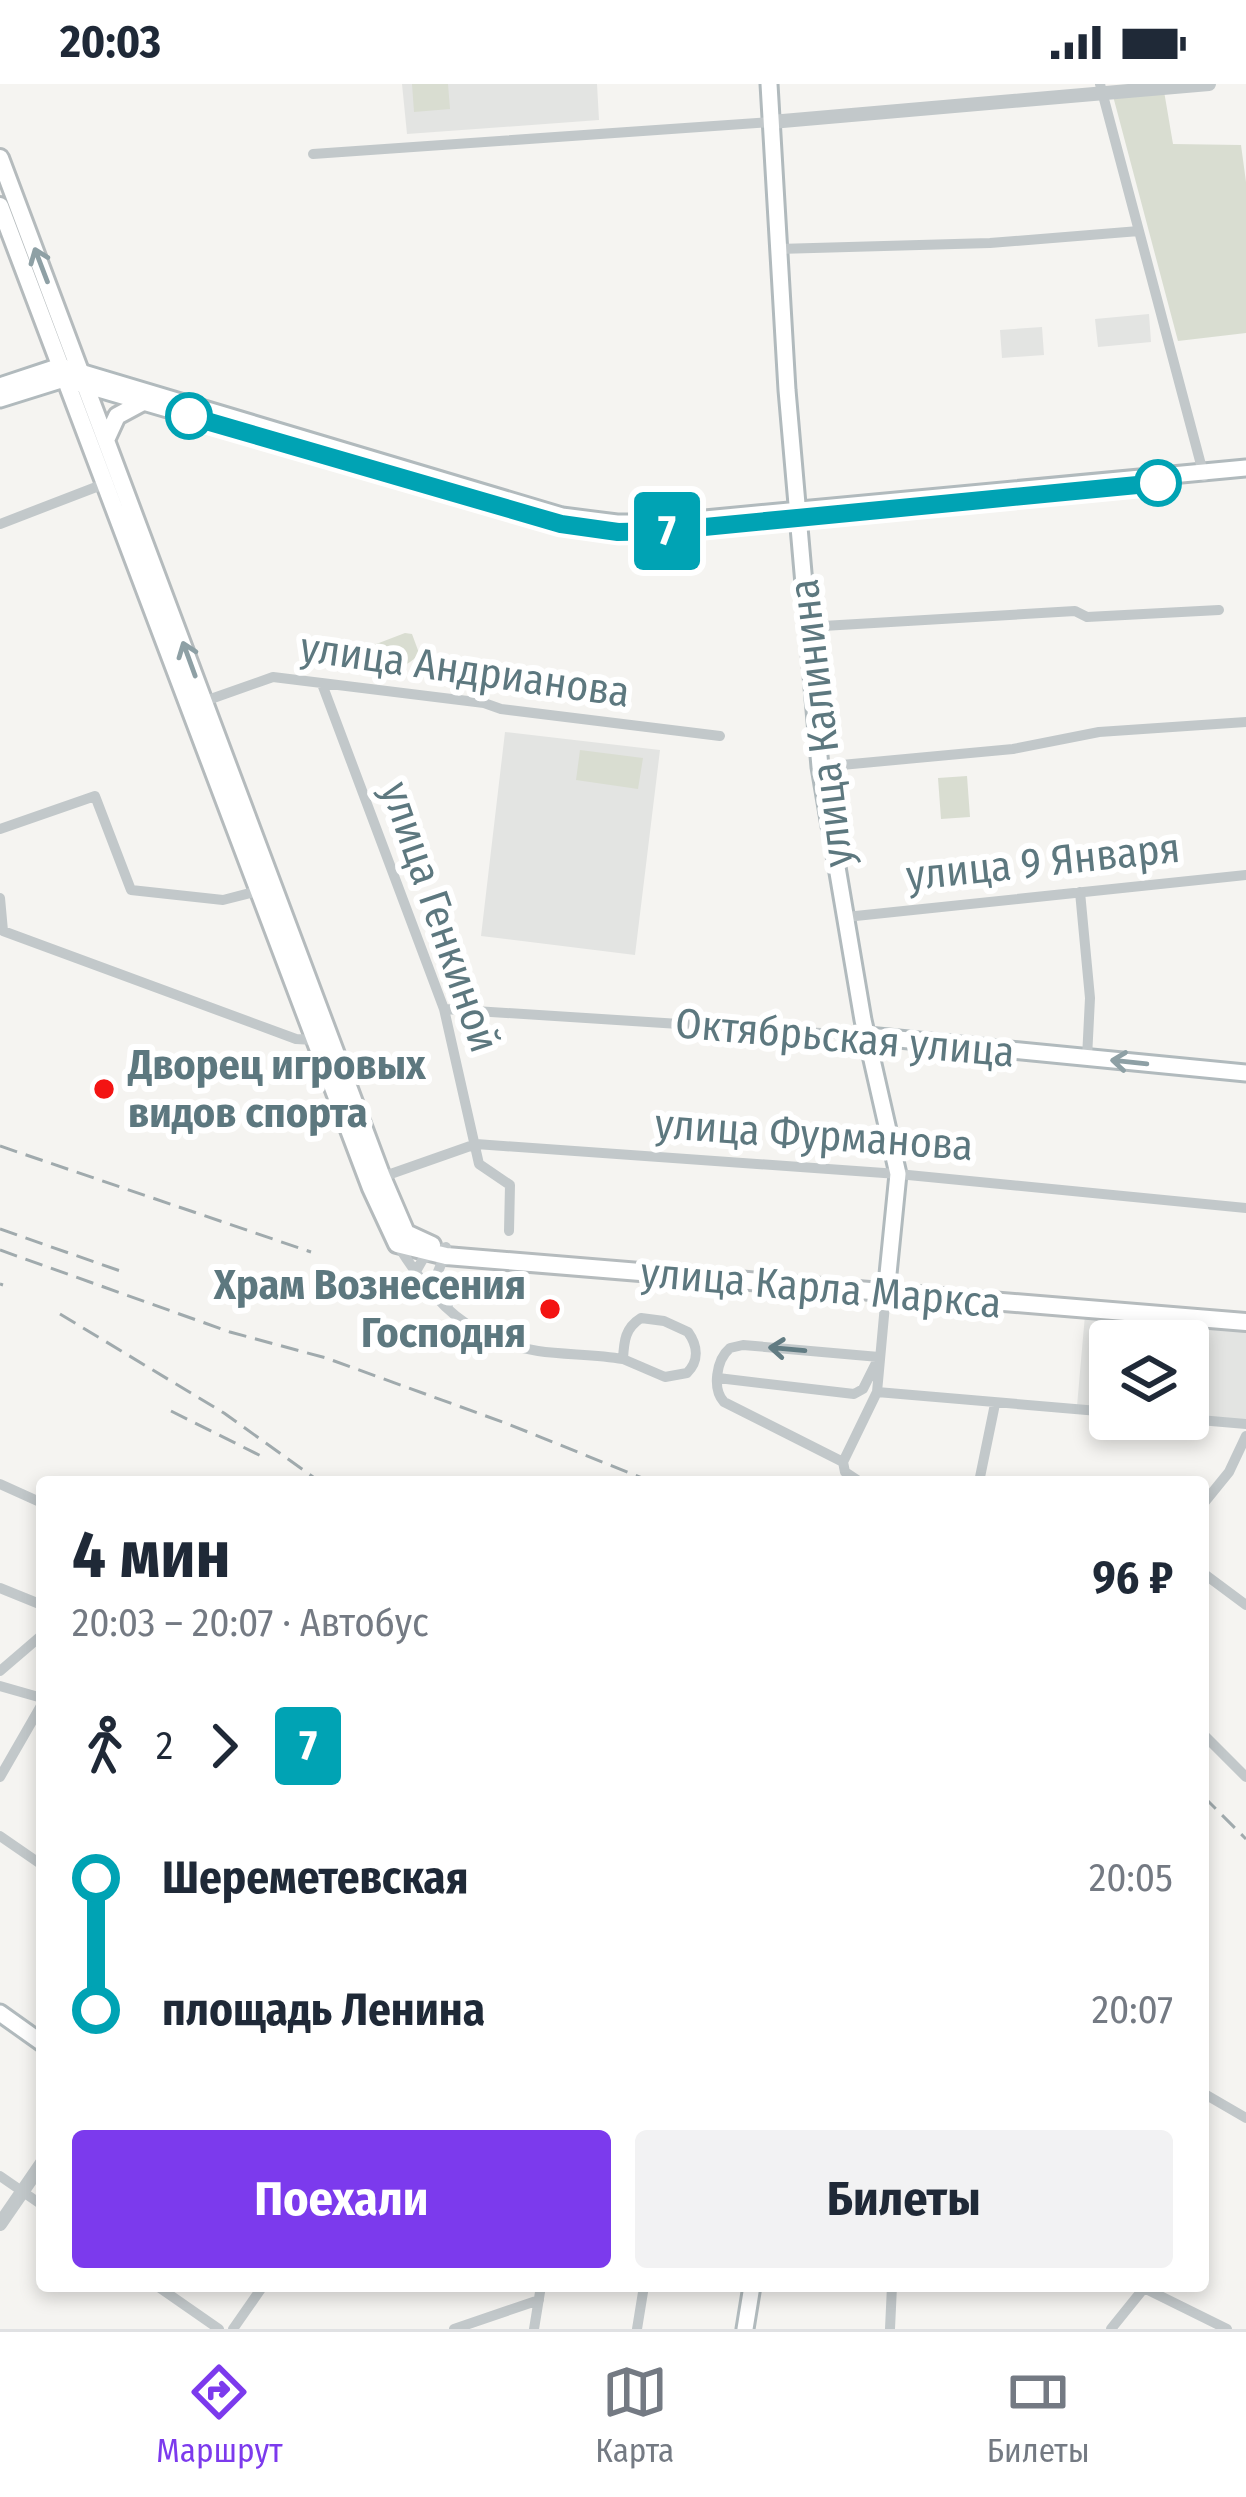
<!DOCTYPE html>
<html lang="ru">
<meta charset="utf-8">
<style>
:root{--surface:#fff;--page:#f2f2f3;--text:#1f2937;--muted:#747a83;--line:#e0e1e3;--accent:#7c3aed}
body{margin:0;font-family:"Fira Sans Condensed",sans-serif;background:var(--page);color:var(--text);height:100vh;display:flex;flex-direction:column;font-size:45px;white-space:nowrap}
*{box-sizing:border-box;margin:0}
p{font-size:39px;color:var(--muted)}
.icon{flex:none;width:66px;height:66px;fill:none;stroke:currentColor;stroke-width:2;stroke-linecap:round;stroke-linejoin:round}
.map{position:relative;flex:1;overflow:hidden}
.details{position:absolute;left:36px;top:1392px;width:1173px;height:816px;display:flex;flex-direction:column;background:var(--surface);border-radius:12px;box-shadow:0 6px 18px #0003}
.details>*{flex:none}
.badge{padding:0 24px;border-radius:9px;font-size:42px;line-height:78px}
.tools{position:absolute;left:1089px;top:1236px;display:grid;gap:24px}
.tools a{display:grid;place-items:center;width:120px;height:120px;border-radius:12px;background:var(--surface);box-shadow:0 6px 18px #0003;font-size:60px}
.map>.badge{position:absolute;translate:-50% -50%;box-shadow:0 0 0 6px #fff}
.legs{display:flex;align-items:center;gap:18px;height:132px;padding:0 36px;font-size:39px}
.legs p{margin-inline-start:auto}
.headline{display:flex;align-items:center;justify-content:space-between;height:204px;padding:0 36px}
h1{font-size:66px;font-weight:700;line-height:90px}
.button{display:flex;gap:24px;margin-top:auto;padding:24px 36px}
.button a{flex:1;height:138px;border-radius:12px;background:var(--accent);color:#fff;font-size:48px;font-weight:700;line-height:138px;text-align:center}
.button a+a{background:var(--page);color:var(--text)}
ul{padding:0 36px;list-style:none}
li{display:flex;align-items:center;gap:42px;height:132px;font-size:45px}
li i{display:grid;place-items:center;width:18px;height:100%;margin:0 15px;background:currentColor}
li i::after{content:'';width:30px;height:30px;margin:-15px;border:9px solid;border-radius:50%;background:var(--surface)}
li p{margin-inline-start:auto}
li:first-child i{background:linear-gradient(#0000 50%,currentColor 0)}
li:last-child i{background:linear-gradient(currentColor 50%,#0000 0)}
.status{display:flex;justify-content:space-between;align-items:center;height:84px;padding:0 60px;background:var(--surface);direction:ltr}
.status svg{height:33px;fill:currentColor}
.menu{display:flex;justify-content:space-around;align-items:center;height:168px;border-top:3px solid var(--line);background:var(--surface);font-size:33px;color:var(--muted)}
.menu a{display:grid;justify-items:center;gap:6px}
.menu .current{color:var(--accent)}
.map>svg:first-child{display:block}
.built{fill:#e3e4e2}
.green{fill:#d9ddd1}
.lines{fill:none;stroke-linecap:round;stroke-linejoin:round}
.secondary-casing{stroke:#b1babd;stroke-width:21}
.primary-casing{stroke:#b5bbbd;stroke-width:22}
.minor{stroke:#c2c8ca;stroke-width:10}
.tertiary{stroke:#c2c8ca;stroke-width:14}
.secondary{stroke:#fff;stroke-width:15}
.primary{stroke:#fff;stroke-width:16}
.rail{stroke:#a0aaad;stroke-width:3;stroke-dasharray:18 9;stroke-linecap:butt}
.oneway{stroke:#8ea0a5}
.oneway2{stroke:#627c83}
.line-1-casing{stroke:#fff;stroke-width:27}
.line-1{stroke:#00a3b4;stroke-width:18}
.stop-1-dot{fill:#fff;stroke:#00a3b4;stroke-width:6}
.poi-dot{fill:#f31413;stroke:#fff;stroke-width:4.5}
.labels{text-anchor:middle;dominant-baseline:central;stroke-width:12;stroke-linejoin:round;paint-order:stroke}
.street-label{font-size:42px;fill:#5d787f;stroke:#fff}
.poi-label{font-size:42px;font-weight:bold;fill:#5d787f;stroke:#fff;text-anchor:start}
</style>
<div class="status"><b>20:03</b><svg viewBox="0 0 49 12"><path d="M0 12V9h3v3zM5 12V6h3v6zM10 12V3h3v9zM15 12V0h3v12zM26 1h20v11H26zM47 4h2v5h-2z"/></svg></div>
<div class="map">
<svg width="1246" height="2245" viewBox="0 0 1246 2245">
<rect width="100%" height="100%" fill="#f5f4f1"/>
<!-- built -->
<path class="built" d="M402,0H597L599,36L407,50Z
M1149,230L1151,258L1098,263L1095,235Z
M1042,243L1044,271L1002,274L1000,246Z
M505,648L660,666L635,871L481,852Z
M1085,1231L1246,1244V1336L1188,1331V1257H1110V1324L1077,1322Z"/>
<!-- green -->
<path class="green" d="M412,0H448L450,25L414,28Z
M1164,7L1173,60L1241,61L1246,98V249L1178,257L1113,12Z
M405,549L412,550L419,569C412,581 389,590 375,585L369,570L371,562Z
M580,666L643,674L638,705L576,696Z
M967,692L970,733L941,735L938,694Z"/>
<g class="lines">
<defs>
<path id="secondary" d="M769,0L787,306L820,683L863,936L898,1090L886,1210
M0,302L60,282L562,432L617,439H662L1246,384
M0,315L64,295L188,331
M868,952L1246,989
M0,1929L42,1959
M745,2245L752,2202"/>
<path id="primary" d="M0,74L382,1093L406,1149L432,1161
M0,122L371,1104L397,1160L446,1172L1246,1238
M106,356L117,332L143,318"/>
</defs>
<!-- secondary casing -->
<use href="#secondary" class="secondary-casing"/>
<!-- primary casing -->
<use href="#primary" class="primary-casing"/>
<!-- minor -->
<path class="minor" d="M1100,0L1204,392
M313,70L771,38
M778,165L990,159L1139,147
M0,440L104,400
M806,543L1075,527L1087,533L1219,526
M322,600L444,925L479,1080L510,1101L509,1147
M205,617L273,593L484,619L501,625L720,652
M820,683L1013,665L1099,648L1246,638
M0,745L95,712L131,806L223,816L258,807
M1080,808L1090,914L1087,974
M0,814L3,847L296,955L314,956
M846,833L1246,791
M444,925L868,952
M382,1093L476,1060L898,1090L1246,1124
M399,1163C433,1218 470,1257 538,1267C566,1271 595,1270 623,1275
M415,1189L423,1175L446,1163
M448,1221L435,1195L442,1178L452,1173
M641,1234L664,1237L688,1248C698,1262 699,1277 687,1289L665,1293L623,1275C624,1257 625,1244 641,1234Z
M718,1294L854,1310L863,1305L879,1273
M877,1308L1110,1328
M1188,1335L1246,1340
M843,1378L877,1308L886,1210
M860,1398L845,1388L843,1378L724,1318C712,1305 716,1276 730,1264L743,1261L879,1273
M979,1398L995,1320
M0,1400L42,1419
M1203,1420L1229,1388L1246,1352
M1203,1489L1246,1521
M0,1504L42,1521
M0,1587L42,1551
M0,1602L42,1614
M1203,1650L1246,1693
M0,1693L42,1620
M0,1752L42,1781
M1203,2009L1246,2034
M0,2092L42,2121
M157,2202L219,2245
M1140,2202L1227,2245
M233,2245L263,2202
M454,2245L539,2216
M534,2245L541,2202
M637,2245L644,2202
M890,2245L892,2202
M1111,2245L1144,2204"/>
<!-- tertiary -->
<path class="tertiary" d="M771,38L1209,0
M0,2140L42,2079"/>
<!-- secondary -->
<use href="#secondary" class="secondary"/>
<!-- primary -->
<use href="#primary" class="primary"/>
<!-- rail -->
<path class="rail" d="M0,1062L311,1168
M0,1145L126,1189
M0,1166L230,1248L326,1274L508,1340L652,1398
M0,1200L3,1201
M60,1230L224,1329L320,1398
M171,1327L261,1372
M1203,1712L1246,1755"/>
</g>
<!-- one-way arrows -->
<defs><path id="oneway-shaft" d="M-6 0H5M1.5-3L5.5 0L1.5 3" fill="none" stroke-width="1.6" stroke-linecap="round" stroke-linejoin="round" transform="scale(3)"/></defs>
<g class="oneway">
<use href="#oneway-shaft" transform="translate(41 181) rotate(-111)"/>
<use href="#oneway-shaft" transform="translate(189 575) rotate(-110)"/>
<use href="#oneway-shaft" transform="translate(1129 978) rotate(-174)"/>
</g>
<use class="oneway2" href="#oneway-shaft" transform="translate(787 1265) rotate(-175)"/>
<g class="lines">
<defs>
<path id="line-1" d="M189,332L561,440L618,448L663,447L1158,399"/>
</defs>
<!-- line-1 casing -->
<use href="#line-1" class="line-1-casing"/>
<!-- line-1 -->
<use href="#line-1" class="line-1"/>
</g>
<!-- markers -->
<g class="stop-1-dot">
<circle cx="189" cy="332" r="21"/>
<circle cx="1158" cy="399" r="21"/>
</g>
<g class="poi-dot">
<circle cx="104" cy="1005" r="12"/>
<circle cx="550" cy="1225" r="12"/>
</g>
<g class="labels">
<!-- street labels -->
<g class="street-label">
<text transform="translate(465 586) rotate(8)">улица Андрианова</text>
<text transform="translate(821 639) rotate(-97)">улица Калинина</text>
<text transform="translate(1043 778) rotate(-6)">улица 9 Января</text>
<text transform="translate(440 833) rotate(71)">улица Генкиной</text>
<text transform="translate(845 954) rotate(5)">Октябрьская улица</text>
<text transform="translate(814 1051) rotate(4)">улица Фурманова</text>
<text transform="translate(821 1204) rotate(5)">улица Карла Маркса</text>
</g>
<!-- poi labels -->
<g class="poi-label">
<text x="128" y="981">Дворец игровых<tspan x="128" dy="48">видов спорта</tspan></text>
<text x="526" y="1201" text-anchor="end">Храм Вознесения<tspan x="526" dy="48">Господня</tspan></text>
</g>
</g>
</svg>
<div class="tools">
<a><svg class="icon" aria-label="layers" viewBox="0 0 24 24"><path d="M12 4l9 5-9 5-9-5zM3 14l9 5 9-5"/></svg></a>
</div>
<b class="badge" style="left:667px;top:447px;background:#00a3b4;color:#fff">7</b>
<section class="details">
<div class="headline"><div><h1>4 мин</h1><p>20:03 – 20:07 · Автобус</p></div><b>96 ₽</b></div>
<div class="legs"><svg class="icon" aria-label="walk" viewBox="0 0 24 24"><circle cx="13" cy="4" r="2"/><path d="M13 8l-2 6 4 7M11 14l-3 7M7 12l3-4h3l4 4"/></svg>2<svg class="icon" aria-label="forward" viewBox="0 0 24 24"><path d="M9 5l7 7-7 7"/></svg><b class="badge" style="background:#00a3b4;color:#fff">7</b></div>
<ul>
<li><i style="color:#00a3b4"></i><b>Шереметевская</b><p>20:05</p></li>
<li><i style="color:#00a3b4"></i><b>площадь Ленина</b><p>20:07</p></li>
</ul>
<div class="button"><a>Поехали</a><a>Билеты</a></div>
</section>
</div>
<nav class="menu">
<a class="current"><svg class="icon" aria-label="directions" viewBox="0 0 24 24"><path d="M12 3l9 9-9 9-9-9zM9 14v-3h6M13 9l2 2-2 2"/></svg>Маршрут</a>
<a><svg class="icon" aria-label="map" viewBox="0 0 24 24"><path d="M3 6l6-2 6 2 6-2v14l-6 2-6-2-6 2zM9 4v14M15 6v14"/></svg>Карта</a>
<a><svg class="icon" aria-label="tickets" viewBox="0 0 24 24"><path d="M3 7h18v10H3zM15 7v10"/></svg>Билеты</a>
</nav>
